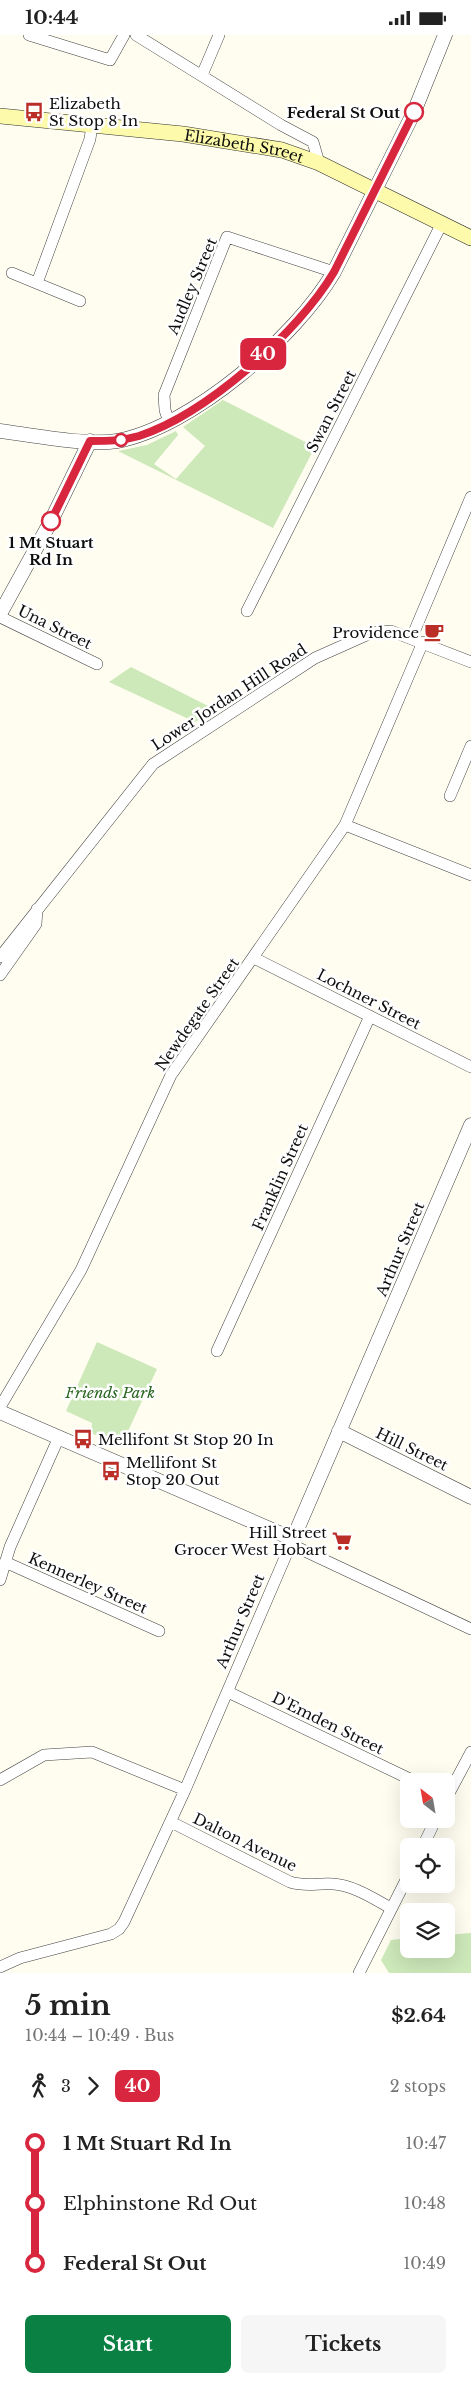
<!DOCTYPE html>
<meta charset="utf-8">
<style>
:root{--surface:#fff;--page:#f6f6f6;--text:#222;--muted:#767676;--accent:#0b8043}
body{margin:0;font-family:"Libre Baskerville",serif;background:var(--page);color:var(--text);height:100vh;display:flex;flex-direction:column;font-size:19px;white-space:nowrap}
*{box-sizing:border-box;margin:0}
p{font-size:16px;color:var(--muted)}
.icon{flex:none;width:28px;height:28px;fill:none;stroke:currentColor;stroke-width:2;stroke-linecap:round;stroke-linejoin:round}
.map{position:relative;height:1938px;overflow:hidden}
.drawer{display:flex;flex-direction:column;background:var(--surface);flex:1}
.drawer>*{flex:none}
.badge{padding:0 10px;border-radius:8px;font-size:18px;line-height:32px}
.needle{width:32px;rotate:329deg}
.tools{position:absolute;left:400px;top:1738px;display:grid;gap:10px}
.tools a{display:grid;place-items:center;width:55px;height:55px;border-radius:8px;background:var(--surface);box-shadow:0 5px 20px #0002;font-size:25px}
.map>.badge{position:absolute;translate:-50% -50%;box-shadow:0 0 0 2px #fff}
.legs{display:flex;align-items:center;gap:8px;height:55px;padding:0 25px;font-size:16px}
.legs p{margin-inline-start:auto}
.summary{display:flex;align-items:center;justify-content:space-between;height:85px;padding:0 25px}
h1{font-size:28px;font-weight:700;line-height:38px}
.cta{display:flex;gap:10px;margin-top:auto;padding:10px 25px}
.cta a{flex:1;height:58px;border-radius:8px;background:var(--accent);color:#fff;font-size:20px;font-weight:700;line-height:58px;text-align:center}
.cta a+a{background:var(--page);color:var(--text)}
ul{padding:0 25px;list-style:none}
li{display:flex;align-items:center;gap:18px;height:60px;font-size:19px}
li i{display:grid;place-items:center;width:8px;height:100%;margin:0 6px;background:currentColor}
li i::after{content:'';width:12px;height:12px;margin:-6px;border:4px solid;border-radius:50%;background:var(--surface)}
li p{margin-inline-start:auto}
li:first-child i{background:linear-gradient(#0000 50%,currentColor 0)}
li:last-child i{background:linear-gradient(currentColor 50%,#0000 0)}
.status{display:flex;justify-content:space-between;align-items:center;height:35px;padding:0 25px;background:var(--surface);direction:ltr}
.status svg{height:14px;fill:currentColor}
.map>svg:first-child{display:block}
.green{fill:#cde8b9}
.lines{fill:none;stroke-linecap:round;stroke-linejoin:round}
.minor-casing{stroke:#414141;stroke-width:12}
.tertiary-casing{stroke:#414141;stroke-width:15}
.secondary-casing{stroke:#303030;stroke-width:16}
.minor{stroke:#fff;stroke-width:11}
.tertiary{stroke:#fff;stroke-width:14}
.secondary{stroke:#fdfbab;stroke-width:15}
.line-1-casing{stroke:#fff;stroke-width:11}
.line-1{stroke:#d7263d;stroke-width:8}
.stop-1-dot{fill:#fff;stroke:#d7263d;stroke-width:2.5}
.labels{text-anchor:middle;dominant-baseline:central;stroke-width:5;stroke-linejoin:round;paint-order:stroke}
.poi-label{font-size:15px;fill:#0e0e0e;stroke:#fff;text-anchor:start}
.stop-label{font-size:15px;font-weight:bold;fill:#0e0e0e;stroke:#fff;text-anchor:end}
.street-label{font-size:15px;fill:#0e0e0e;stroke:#fff}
.park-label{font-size:15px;font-style:italic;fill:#27641f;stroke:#fff}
</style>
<div class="status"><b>10:44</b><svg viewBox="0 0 49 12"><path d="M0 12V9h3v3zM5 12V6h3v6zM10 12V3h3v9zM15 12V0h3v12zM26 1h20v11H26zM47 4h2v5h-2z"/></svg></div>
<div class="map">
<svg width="471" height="1938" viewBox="0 0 471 1938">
<rect width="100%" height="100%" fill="#fffdef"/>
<!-- green -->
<path class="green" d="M223,365L315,412L273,493L118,416L147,410L176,396L178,400L154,429L176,444L205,411L183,392Z
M131,632L216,675L195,687L109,647Z
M97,1307L157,1334L121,1411L91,1398L92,1388L66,1376Z
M471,1898V1938H389L381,1925L391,1905L409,1903V1914H446V1900Z"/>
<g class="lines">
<defs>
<path id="minor" d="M29,0L110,25L124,0
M136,0L281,90L313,107L319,128
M202,40L219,0
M12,238L80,266
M37,248L90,104L92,90
M169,387L165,375L164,360L227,202L334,237
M247,576L442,188
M0,582L97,629
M412,602L471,462
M450,761L471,711
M345,790L471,840
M0,922L153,729L315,623L371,598L391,596L471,627
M254,923L471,1032
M0,940L36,889L37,874
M217,1316L370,981
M0,1372L81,1235L171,1040L345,790L423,607
M290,1509L471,1594
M5,1527L159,1596
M0,1545L10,1512L59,1402
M228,1657L414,1746
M0,1745L44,1720L92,1717L185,1755
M446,1764L471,1717
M171,1787L290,1847C305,1852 317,1848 333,1849C353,1850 374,1864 391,1873
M423,1811L436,1784
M0,1932L20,1923L111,1899L119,1894L124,1887L185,1755L293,1504
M359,1938L409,1839"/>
<path id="tertiary" d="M0,396C31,400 88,411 117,406C192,392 296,302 334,237L414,77L445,0
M0,579L51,486L90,406
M0,1377L293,1504L471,1090
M339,1396L471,1462"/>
<g id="secondary">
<path id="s1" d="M0,81L183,99L282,115L319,128L471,203"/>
</g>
</defs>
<!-- minor casing -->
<use href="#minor" class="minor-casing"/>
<!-- tertiary casing -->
<use href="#tertiary" class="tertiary-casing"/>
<!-- secondary casing -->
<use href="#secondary" class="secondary-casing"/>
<!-- minor -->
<use href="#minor" class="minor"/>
<!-- tertiary -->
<use href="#tertiary" class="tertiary"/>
<!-- secondary -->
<use href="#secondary" class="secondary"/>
</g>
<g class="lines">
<defs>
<path id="line-1" d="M51,486L90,406C107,406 122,406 139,401C206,379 298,298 334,237L414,77"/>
</defs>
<!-- line-1 casing -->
<use href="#line-1" class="line-1-casing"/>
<!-- line-1 -->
<use href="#line-1" class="line-1"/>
</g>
<!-- icons -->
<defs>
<symbol id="bus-bare" viewBox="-9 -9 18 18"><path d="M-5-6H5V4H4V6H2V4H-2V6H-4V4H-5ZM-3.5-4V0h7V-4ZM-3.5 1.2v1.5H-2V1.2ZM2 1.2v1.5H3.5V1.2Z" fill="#bb2e28" stroke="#fff" stroke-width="2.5" paint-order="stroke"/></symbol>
<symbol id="cafe-bare" viewBox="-9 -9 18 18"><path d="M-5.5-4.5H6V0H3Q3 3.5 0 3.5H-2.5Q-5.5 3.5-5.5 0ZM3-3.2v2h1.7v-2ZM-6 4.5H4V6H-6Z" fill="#bb2e28" stroke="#fff" stroke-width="2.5" paint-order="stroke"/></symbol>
<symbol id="supermarket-bare" viewBox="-9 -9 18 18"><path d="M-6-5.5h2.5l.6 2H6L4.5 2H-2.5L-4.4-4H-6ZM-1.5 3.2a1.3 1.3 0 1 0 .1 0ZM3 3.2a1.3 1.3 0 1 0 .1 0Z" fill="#bb2e28" stroke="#fff" stroke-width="2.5" paint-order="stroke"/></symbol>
</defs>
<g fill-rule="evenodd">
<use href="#bus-bare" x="20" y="63" width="28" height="28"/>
<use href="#cafe-bare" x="420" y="583" width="28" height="28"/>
<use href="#bus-bare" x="69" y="1390" width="28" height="28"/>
<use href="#bus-bare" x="97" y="1422" width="28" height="28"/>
<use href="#supermarket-bare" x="328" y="1492" width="28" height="28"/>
</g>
<!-- markers -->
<g class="stop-1-dot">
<circle cx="414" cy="77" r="9"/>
<circle cx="121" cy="405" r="6"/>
<circle cx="51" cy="486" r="9"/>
</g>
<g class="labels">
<!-- poi labels -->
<g class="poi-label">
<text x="49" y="68">Elizabeth<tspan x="49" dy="17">St Stop 8 In</tspan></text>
<text x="419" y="597" text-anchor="end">Providence</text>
<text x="98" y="1404">Mellifont St Stop 20 In</text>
<text x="126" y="1427">Mellifont St<tspan x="126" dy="17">Stop 20 Out</tspan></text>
<text x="327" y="1497" text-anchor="end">Hill Street<tspan x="327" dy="17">Grocer West Hobart</tspan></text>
</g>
<!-- stop labels -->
<g class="stop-label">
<text x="400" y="77">Federal St Out</text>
<text x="51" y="507" text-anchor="middle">1 Mt Stuart<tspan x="51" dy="17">Rd In</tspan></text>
</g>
<!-- street labels -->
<g class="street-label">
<text stroke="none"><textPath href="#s1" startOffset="246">Elizabeth Street</textPath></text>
<text transform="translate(192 251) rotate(-67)">Audley Street</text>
<text transform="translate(331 376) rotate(-63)">Swan Street</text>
<text transform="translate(55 592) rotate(26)">Una Street</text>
<text transform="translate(229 662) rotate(-33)">Lower Jordan Hill Road</text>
<text transform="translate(369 964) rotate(27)">Lochner Street</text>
<text transform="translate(197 979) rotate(-55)">Newdegate Street</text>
<text transform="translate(280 1142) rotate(-66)">Franklin Street</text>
<text transform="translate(400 1214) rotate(-67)">Arthur Street</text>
<text transform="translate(412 1414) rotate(26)">Hill Street</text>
<text transform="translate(88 1548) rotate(24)">Kennerley Street</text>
<text transform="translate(240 1586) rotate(-67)">Arthur Street</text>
<text transform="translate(328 1688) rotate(26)">D'Emden Street</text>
<text transform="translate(245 1807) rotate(26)">Dalton Avenue</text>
</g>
<!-- park labels -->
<g class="park-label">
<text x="110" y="1357">Friends Park</text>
</g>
</g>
</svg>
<div class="tools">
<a><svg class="needle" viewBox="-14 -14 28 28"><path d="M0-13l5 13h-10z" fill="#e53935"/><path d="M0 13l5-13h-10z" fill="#767676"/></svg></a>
<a><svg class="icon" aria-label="locate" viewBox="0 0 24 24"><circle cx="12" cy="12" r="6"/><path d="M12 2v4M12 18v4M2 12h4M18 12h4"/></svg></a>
<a><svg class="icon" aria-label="layers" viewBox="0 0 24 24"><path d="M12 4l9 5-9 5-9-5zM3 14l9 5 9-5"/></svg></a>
</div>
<b class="badge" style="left:263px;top:319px;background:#d7263d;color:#fff">40</b>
</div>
<section class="drawer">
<div class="summary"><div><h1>5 min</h1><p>10:44 – 10:49 · Bus</p></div><b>$2.64</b></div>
<div class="legs"><svg class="icon" aria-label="walk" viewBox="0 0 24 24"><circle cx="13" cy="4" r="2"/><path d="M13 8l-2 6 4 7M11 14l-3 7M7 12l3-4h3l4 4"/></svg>3<svg class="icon" aria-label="forward" viewBox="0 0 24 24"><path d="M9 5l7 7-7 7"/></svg><b class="badge" style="background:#d7263d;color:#fff">40</b><p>2 stops</p></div>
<ul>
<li><i style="color:#d7263d"></i><b>1 Mt Stuart Rd In</b><p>10:47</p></li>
<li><i style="color:#d7263d"></i><span>Elphinstone Rd Out</span><p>10:48</p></li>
<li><i style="color:#d7263d"></i><b>Federal St Out</b><p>10:49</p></li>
</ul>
<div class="cta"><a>Start</a><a>Tickets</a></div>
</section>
